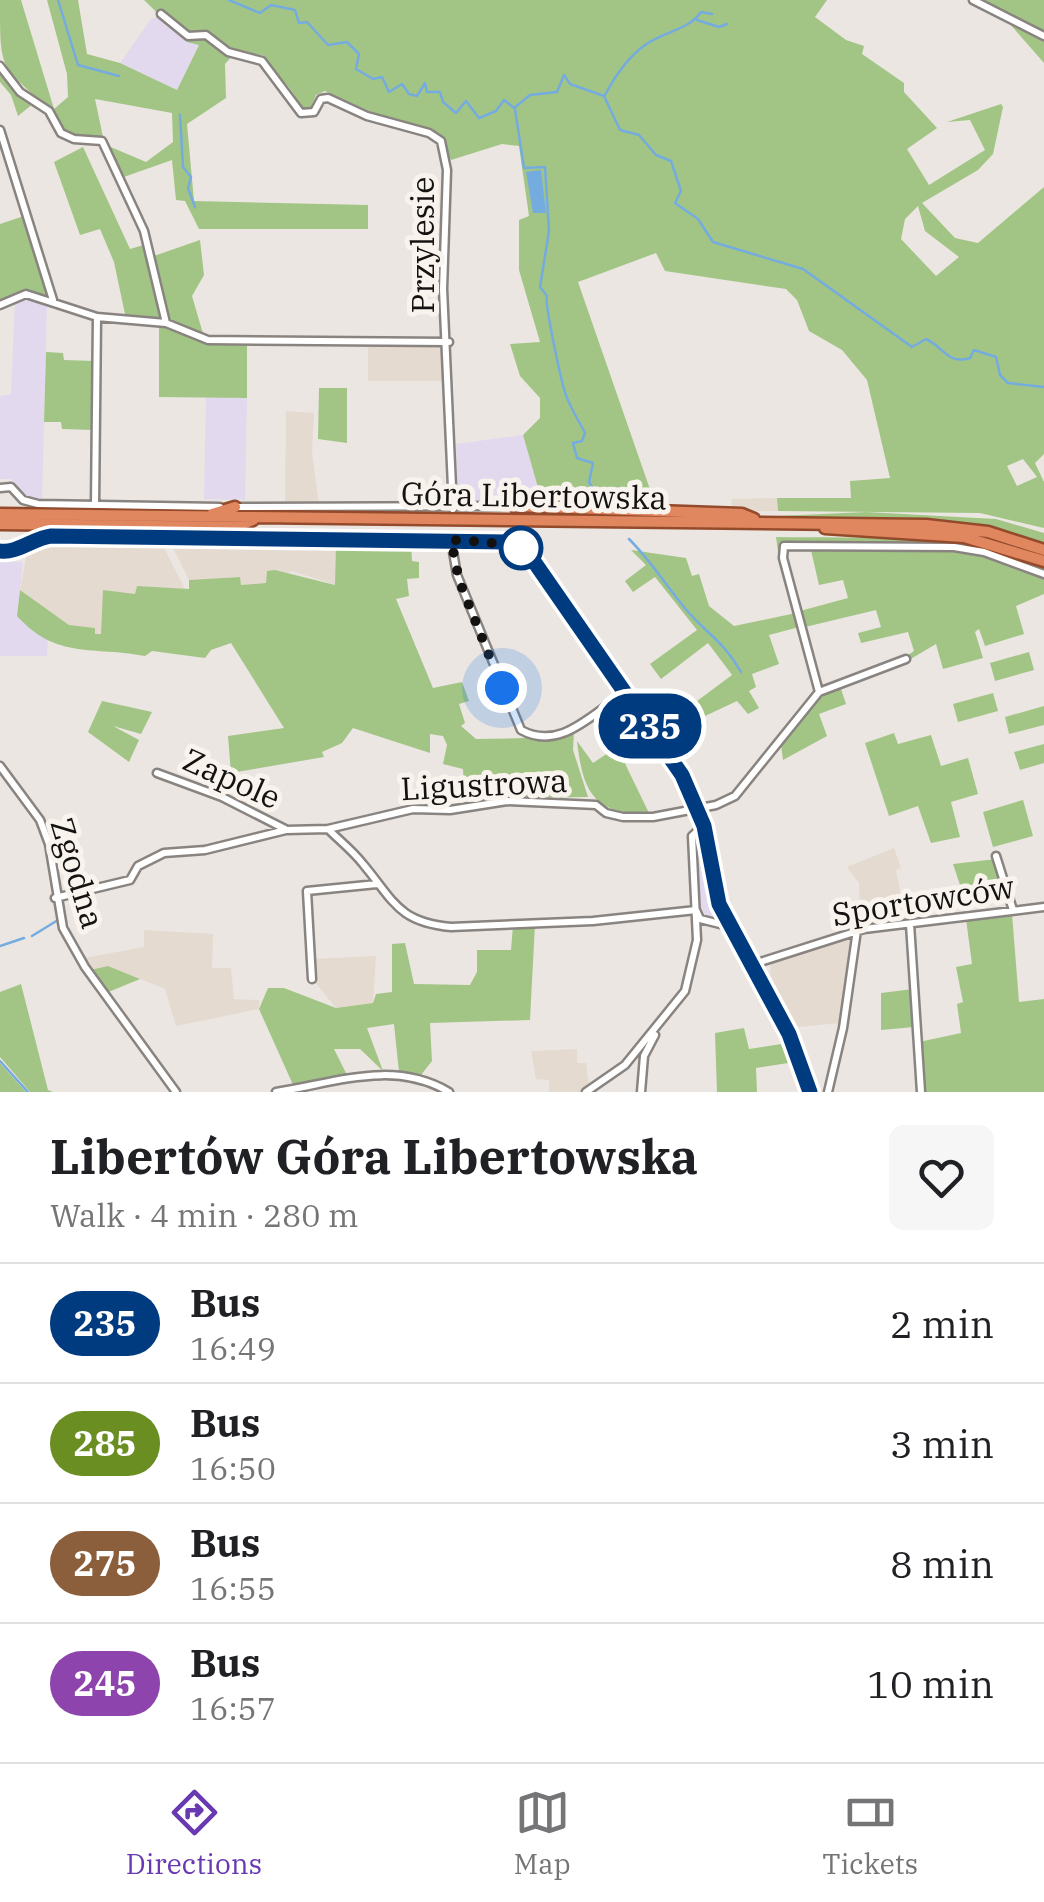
<!DOCTYPE html>
<meta charset="utf-8">
<style>
:root{--surface:#fff;--page:#f6f6f6;--text:#202124;--muted:#757577;--line:#e0e0e0;--accent:#6839b1}
body{margin:0;font-family:"IBM Plex Serif",serif;background:var(--page);color:var(--text);height:100vh;display:flex;flex-direction:column;font-size:38px;white-space:nowrap}
*{box-sizing:border-box;margin:0}
p{font-size:32px;color:var(--muted)}
.icon{flex:none;width:55px;height:55px;fill:none;stroke:currentColor;stroke-width:2;stroke-linecap:round;stroke-linejoin:round}
.map{position:relative;height:1092px;overflow:hidden}
.details{display:flex;flex-direction:column;background:var(--surface);flex:1}
.details>*{flex:none}
.badge{padding:0 20px;border-radius:32px;font-size:35px;line-height:65px}
.you{position:absolute;width:50px;height:50px;margin:-25px;border:8px solid #fff;border-radius:50%;background:#1a73e8;box-shadow:0 0 0 15px #1a73e833}
.map>.badge{position:absolute;translate:-50% -50%;box-shadow:0 0 0 5px #fff}
.round{display:grid;place-items:center;flex:none;width:105px;height:105px;border-radius:15px;background:var(--page)}
.headline{display:flex;align-items:center;justify-content:space-between;height:170px;padding:0 50px}
h1{font-size:48px;font-weight:700;line-height:75px}
ul{padding:0;list-style:none}
li{display:flex;align-items:center;gap:30px;height:120px;padding:0 50px;border-top:2px solid var(--line)}
li div{flex:1}
li b{display:block;font-size:38px}
li em{font-style:normal}
li .badge{min-width:110px;font-weight:700;text-align:center}
.dock{display:flex;justify-content:space-around;align-items:center;height:140px;border-top:2px solid var(--line);background:var(--surface);font-size:28px;color:var(--muted)}
.dock a{display:grid;justify-items:center;gap:5px}
.dock .active{color:var(--accent)}
.map>svg:first-child{display:block}
.commercial{fill:#e2d9ee}
.built{fill:#e5dacf}
.green{fill:#a2c585;fill-rule:evenodd}
.water{fill:#75acdf}
.lines{fill:none;stroke-linecap:round;stroke-linejoin:round}
.stream{stroke:#75acdf;stroke-width:2.5}
.minor-casing{stroke:#898480;stroke-width:11}
.tertiary-casing{stroke:#898480;stroke-width:12}
.trunk-casing{stroke:#944b2b;stroke-width:15}
.minor{stroke:#fff;stroke-width:6}
.tertiary{stroke:#fff;stroke-width:8}
.trunk{stroke:#e08760;stroke-width:10}
.line-casing{stroke:#fff;stroke-width:22}
.line{stroke:#003b80;stroke-width:15}
.walk{stroke:#141211;stroke-width:10;stroke-dasharray:0 18}
.stop-dot{fill:#fff;stroke:#003b80;stroke-width:5}
.labels{text-anchor:middle;dominant-baseline:central;stroke-width:10;stroke-linejoin:round;paint-order:stroke}
.street-label{font-size:32px;fill:#141211;stroke:#f9f3ee}
</style>
<div class="map">
<svg width="1044" height="1092" viewBox="0 0 1044 1092">
<rect width="100%" height="100%" fill="#ebe6e1"/>
<!-- commercial -->
<path class="commercial" d="M159,17L187,42L199,44L177,90L120,63L151,19Z
M25,297L47,303L42,501L26,498L11,479H0V396L11,394L15,299Z
M206,396L247,398L245,500L204,499Z
M523,435L542,501L458,503L456,444Z
M0,561L23,562L17,616L48,640L47,656H0Z
M703,828L714,892L722,922L706,917L699,903L694,838Z"/>
<!-- built -->
<path class="built" d="M368,344H446L449,381H368Z
M286,411L314,413L312,452L319,505L285,504Z
M777,498L778,511L732,512L731,499Z
M161,542L185,589L137,586L136,594L102,634H95L94,628L69,625L20,590L27,552L48,543Z
M170,542L336,545V585L292,571L267,583L241,585L239,577L189,580Z
M894,848L901,868L896,870L906,922L864,926L860,923L859,883L847,867Z
M144,930L213,934L212,968H231L234,999L259,1000V1009L176,1026L165,989L108,966L90,970L84,958L144,947Z
M851,936L841,1023L798,1027L770,976L771,963Z
M376,956L373,1003L336,1008L314,981L313,959Z
M577,1049V1063H586L589,1088L582,1092H549V1080L536,1079L531,1051Z"/>
<!-- green -->
<path class="green" d="M0,0H21L54,109L68,97L67,74L47,0H78L87,54L120,63L177,90L199,45L187,42L144,0H827L815,17L846,40L864,46L862,54L904,83V92L937,128L907,149L929,185L985,150L970,120L947,122L1001,104L1003,107L993,154L978,170L922,203L955,238L978,243L1044,187V454L1035,463L1044,482V528L980,513L778,511L777,498H851L850,481L890,478L867,380L842,350L809,331L797,300L786,289L665,271L656,253L578,282L653,498L543,505L523,435L540,418V398L520,376L510,344L540,342L519,270V220L529,216L519,146L502,144L451,160L438,134L385,118L325,91L316,95L310,110L300,107C292,84 274,75 263,55L235,53L225,64L226,98L187,124L194,201L368,205V229H199L185,201L176,200L172,160L121,178L106,145L146,162L173,142L172,113L95,99L103,137L67,134C59,127 56,116 48,109C0,62 0,74 0,0ZM918,206L925,231L959,257L936,276L901,239L905,219ZM1023,459L1037,477L1017,486L1007,466Z
M979,0H1044V31Z
M1009,23L1044,39V63Z
M0,68L8,84L34,103L18,116L11,95L0,82Z
M83,147L130,249L147,244L166,323L126,319L114,262L100,229L80,235L54,162Z
M27,215L50,296L29,291L0,302V224Z
M200,240L204,275L192,296L204,337L171,323L154,256Z
M159,326L206,343H247V398L159,397Z
M46,352L63,353L64,360L94,361V430L62,429L61,422H44Z
M319,388H347V443L318,439Z
M866,512L996,519L1044,533V545C947,507 835,519 732,518Z
M776,537C870,538 954,534 1043,566L1044,573C960,538 876,546 787,542L778,551Z
M336,545H411L412,561L419,562V578L407,579L409,596L396,599L433,688L462,682L469,701L459,704L465,723L461,726L476,739C510,738 542,740 574,731L573,750L588,797L502,798L500,788L464,789L463,769L443,764L447,745L443,736L430,734V753L353,728L342,743L322,752L324,757L231,773L228,736L284,728L231,643L211,650L205,658L152,651L145,656C93,646 57,660 17,616L20,590L69,625L95,628V634H101L103,590L135,594L137,586L189,589V580L240,577L241,585L266,583L267,571L275,570L335,585Z
M810,546L954,551L1000,561L1044,579V594L1016,606L1024,634L985,646L979,629L975,632L983,658L943,669L936,644L909,660L908,655L914,651L908,632L861,643L858,633L881,627L876,610L805,627L800,611L848,598L843,580L819,585Z
M631,550L686,558L692,576L699,574L709,606L734,626L796,613L799,627L769,635L779,664L752,674L756,687L749,691L759,708L748,714L737,701L703,717L693,704L732,675L708,643L661,679L650,664L697,630L655,577L633,592L625,581L646,565Z
M1029,652L1034,670L995,681L990,663Z
M840,686L846,704L819,714L827,736L783,760L781,745L814,702Z
M993,693L998,711L958,722L953,704Z
M102,701L152,712L141,734L113,726L139,740L129,762L88,732Z
M1044,706V725L1009,734L1005,717Z
M894,733L898,744L931,735L941,766L968,758L978,794L951,802L960,837L931,843L918,806L889,816L865,743Z
M577,741L593,763L617,747L649,813C595,815 583,794 577,741Z
M1044,744V763L1020,770L1014,752Z
M1023,800L1033,836L993,847L983,812Z
M996,859L1004,883L961,888L953,864Z
M1012,914L1019,1002L1044,999V1092H924L919,1042L961,1033L957,1004L963,1002L956,967L972,964L966,919Z
M535,924L530,1020L430,1023L432,1061L421,1075L399,1072L394,1024L367,1028L383,1071L360,1049H334L348,1077L294,1087L259,1009L268,988H284L336,1008L373,1003L376,994L392,992V944L405,943L414,984L470,985L477,972V950H511L513,926Z
M108,966L140,979L106,993L90,970Z
M21,984L48,1090L53,1092H30L0,1057V992Z
M913,989L914,1027L881,1030V993Z
M744,1028L749,1049L788,1043L795,1062L756,1068L757,1092H717L715,1033Z
M0,1063L26,1092H0Z"/>
<!-- water -->
<path class="water" d="M541,170L546,213H533L526,172Z"/>
<g class="lines">
<!-- stream -->
<path class="stream" d="M58,0L78,65L119,76
M229,0L260,13L271,5L295,10L299,23L307,22L328,45L347,42L359,54L356,69L373,79L382,77L389,92L402,84L409,94L417,96L425,83L427,92H440L443,102L456,113L466,101L479,118L496,111L504,100L513,107
M697,20L719,27L727,24
M605,95C615,76 627,58 645,45C662,32 689,30 701,12L712,14
M514,108L530,95L557,92L564,75L570,84L604,96L620,130L639,135L656,155L671,161L681,191L675,203L698,219L713,242L803,269L912,347L926,339C944,347 947,365 970,358L974,350L996,357L1000,375L1008,383L1044,387
M515,109L524,168L545,167L549,231L540,287L547,296C544,301 560,375 564,389C568,405 578,419 585,433L582,441L573,443L577,458L593,463L589,482L602,504
M180,115L183,167L191,177L188,188L195,207
M629,539C651,561 665,584 684,607C705,633 723,640 741,672
M71,935L75,942
M32,936L58,920
M0,946L24,938
M0,1061L28,1092"/>
<defs>
<path id="minor" d="M973,0L1044,36
M161,14L188,36L206,35L228,52L262,61L301,113L314,112L321,99L328,98L367,116L429,133L441,141L447,170L443,289L453,509
M0,66L20,92L49,111L61,133L74,139L102,141L144,231L166,323
M0,130L53,300
M0,305L26,294L97,317L166,323L208,340L449,342
M0,488L11,487L23,500L38,504L220,507
M95,505L97,317
M235,507L514,506
M451,540L457,575L521,730C561,752 593,712 624,694
M819,692L783,558L784,546L954,547L984,552L1044,574
M0,766L40,820L49,844L63,928L85,967L176,1092
M157,773L222,797L285,829
M328,829L413,809L450,810L507,801L596,805L606,813L623,817H653L716,805L735,796L819,692L906,659
M996,856L1013,910
M55,898L130,880L138,866L164,853L205,850L286,830L328,829C340,841 353,851 363,864C394,901 398,922 451,927L593,921L696,910L700,919L728,926
M910,924L921,1092
M754,964L864,929L1044,907
M312,979L307,891L377,884
M276,1092C335,1083 393,1059 449,1092
M586,1092L625,1065L685,991L697,940L692,836L703,826
M641,1092L644,1056L655,1035
M828,1092L843,1028L857,930"/>
<path id="tertiary" d="M0,551L9,552L40,537L79,536L476,541L517,552L545,579L682,775L699,808L715,888L728,926L789,1033L810,1092"/>
<path id="trunk" d="M514,506L742,514L754,519
M0,514L926,525L988,532L1044,550
M212,514L235,507
M0,524L236,527L253,520
M825,528L964,537L1044,561"/>
</defs>
<!-- minor casing -->
<use href="#minor" class="minor-casing"/>
<!-- tertiary casing -->
<use href="#tertiary" class="tertiary-casing"/>
<!-- trunk casing -->
<use href="#trunk" class="trunk-casing"/>
<!-- minor -->
<use href="#minor" class="minor"/>
<!-- tertiary -->
<use href="#tertiary" class="tertiary"/>
<!-- trunk -->
<use href="#trunk" class="trunk"/>
</g>
<g class="lines">
<defs>
<path id="line" d="M0,551C16,554 34,538 51,536L508,542L526,550L682,775L704,826L719,904L789,1034L810,1092"/>
</defs>
<!-- line casing -->
<use href="#line" class="line-casing"/>
<!-- line -->
<use href="#line" class="line"/>
<!-- walk -->
<path class="walk" d="M502,688L459,580L451,540L489,542L517,552L521,548"/>
</g>
<!-- markers -->
<circle class="stop-dot" cx="521" cy="548" r="20"/>
<g class="labels">
<!-- street labels -->
<g class="street-label">
<text transform="translate(422 245) rotate(-90)">Przylesie</text>
<text transform="translate(534 495) rotate(1)">Góra Libertowska</text>
<text transform="translate(232 778) rotate(24)">Zapole</text>
<text transform="translate(484 784) rotate(-3)">Ligustrowa</text>
<text transform="translate(78 873) rotate(73)">Zgodna</text>
<text transform="translate(923 900) rotate(-9)">Sportowców</text>
</g>
</g>
</svg>
<div class="you" style="left:502px;top:688px"></div>
<b class="badge" style="left:650px;top:726px;background:#003b80;color:#fff">235</b>
</div>
<section class="details">
<div class="headline"><div><h1>Libertów Góra Libertowska</h1><p>Walk · 4 min · 280 m</p></div><a class="round"><svg class="icon" aria-label="heart" viewBox="0 0 24 24"><path d="M12 20l-8-8c-3-5 5-10 8-4 3-6 11-1 8 4z"/></svg></a></div>
<ul>
<li><span class="badge" style="background:#003b80;color:#fff">235</span><div><b>Bus</b><p>16:49</p></div><em>2 min</em></li>
<li><span class="badge" style="background:#6b8e23;color:#fff">285</span><div><b>Bus</b><p>16:50</p></div><em>3 min</em></li>
<li><span class="badge" style="background:#8b5e3c;color:#fff">275</span><div><b>Bus</b><p>16:55</p></div><em>8 min</em></li>
<li><span class="badge" style="background:#8e44ad;color:#fff">245</span><div><b>Bus</b><p>16:57</p></div><em>10 min</em></li>
</ul>
</section>
<nav class="dock">
<a class="active"><svg class="icon" aria-label="directions" viewBox="0 0 24 24"><path d="M12 3l9 9-9 9-9-9zM9 14v-3h6M13 9l2 2-2 2"/></svg>Directions</a>
<a><svg class="icon" aria-label="map" viewBox="0 0 24 24"><path d="M3 6l6-2 6 2 6-2v14l-6 2-6-2-6 2zM9 4v14M15 6v14"/></svg>Map</a>
<a><svg class="icon" aria-label="tickets" viewBox="0 0 24 24"><path d="M3 7h18v10H3zM15 7v10"/></svg>Tickets</a>
</nav>
